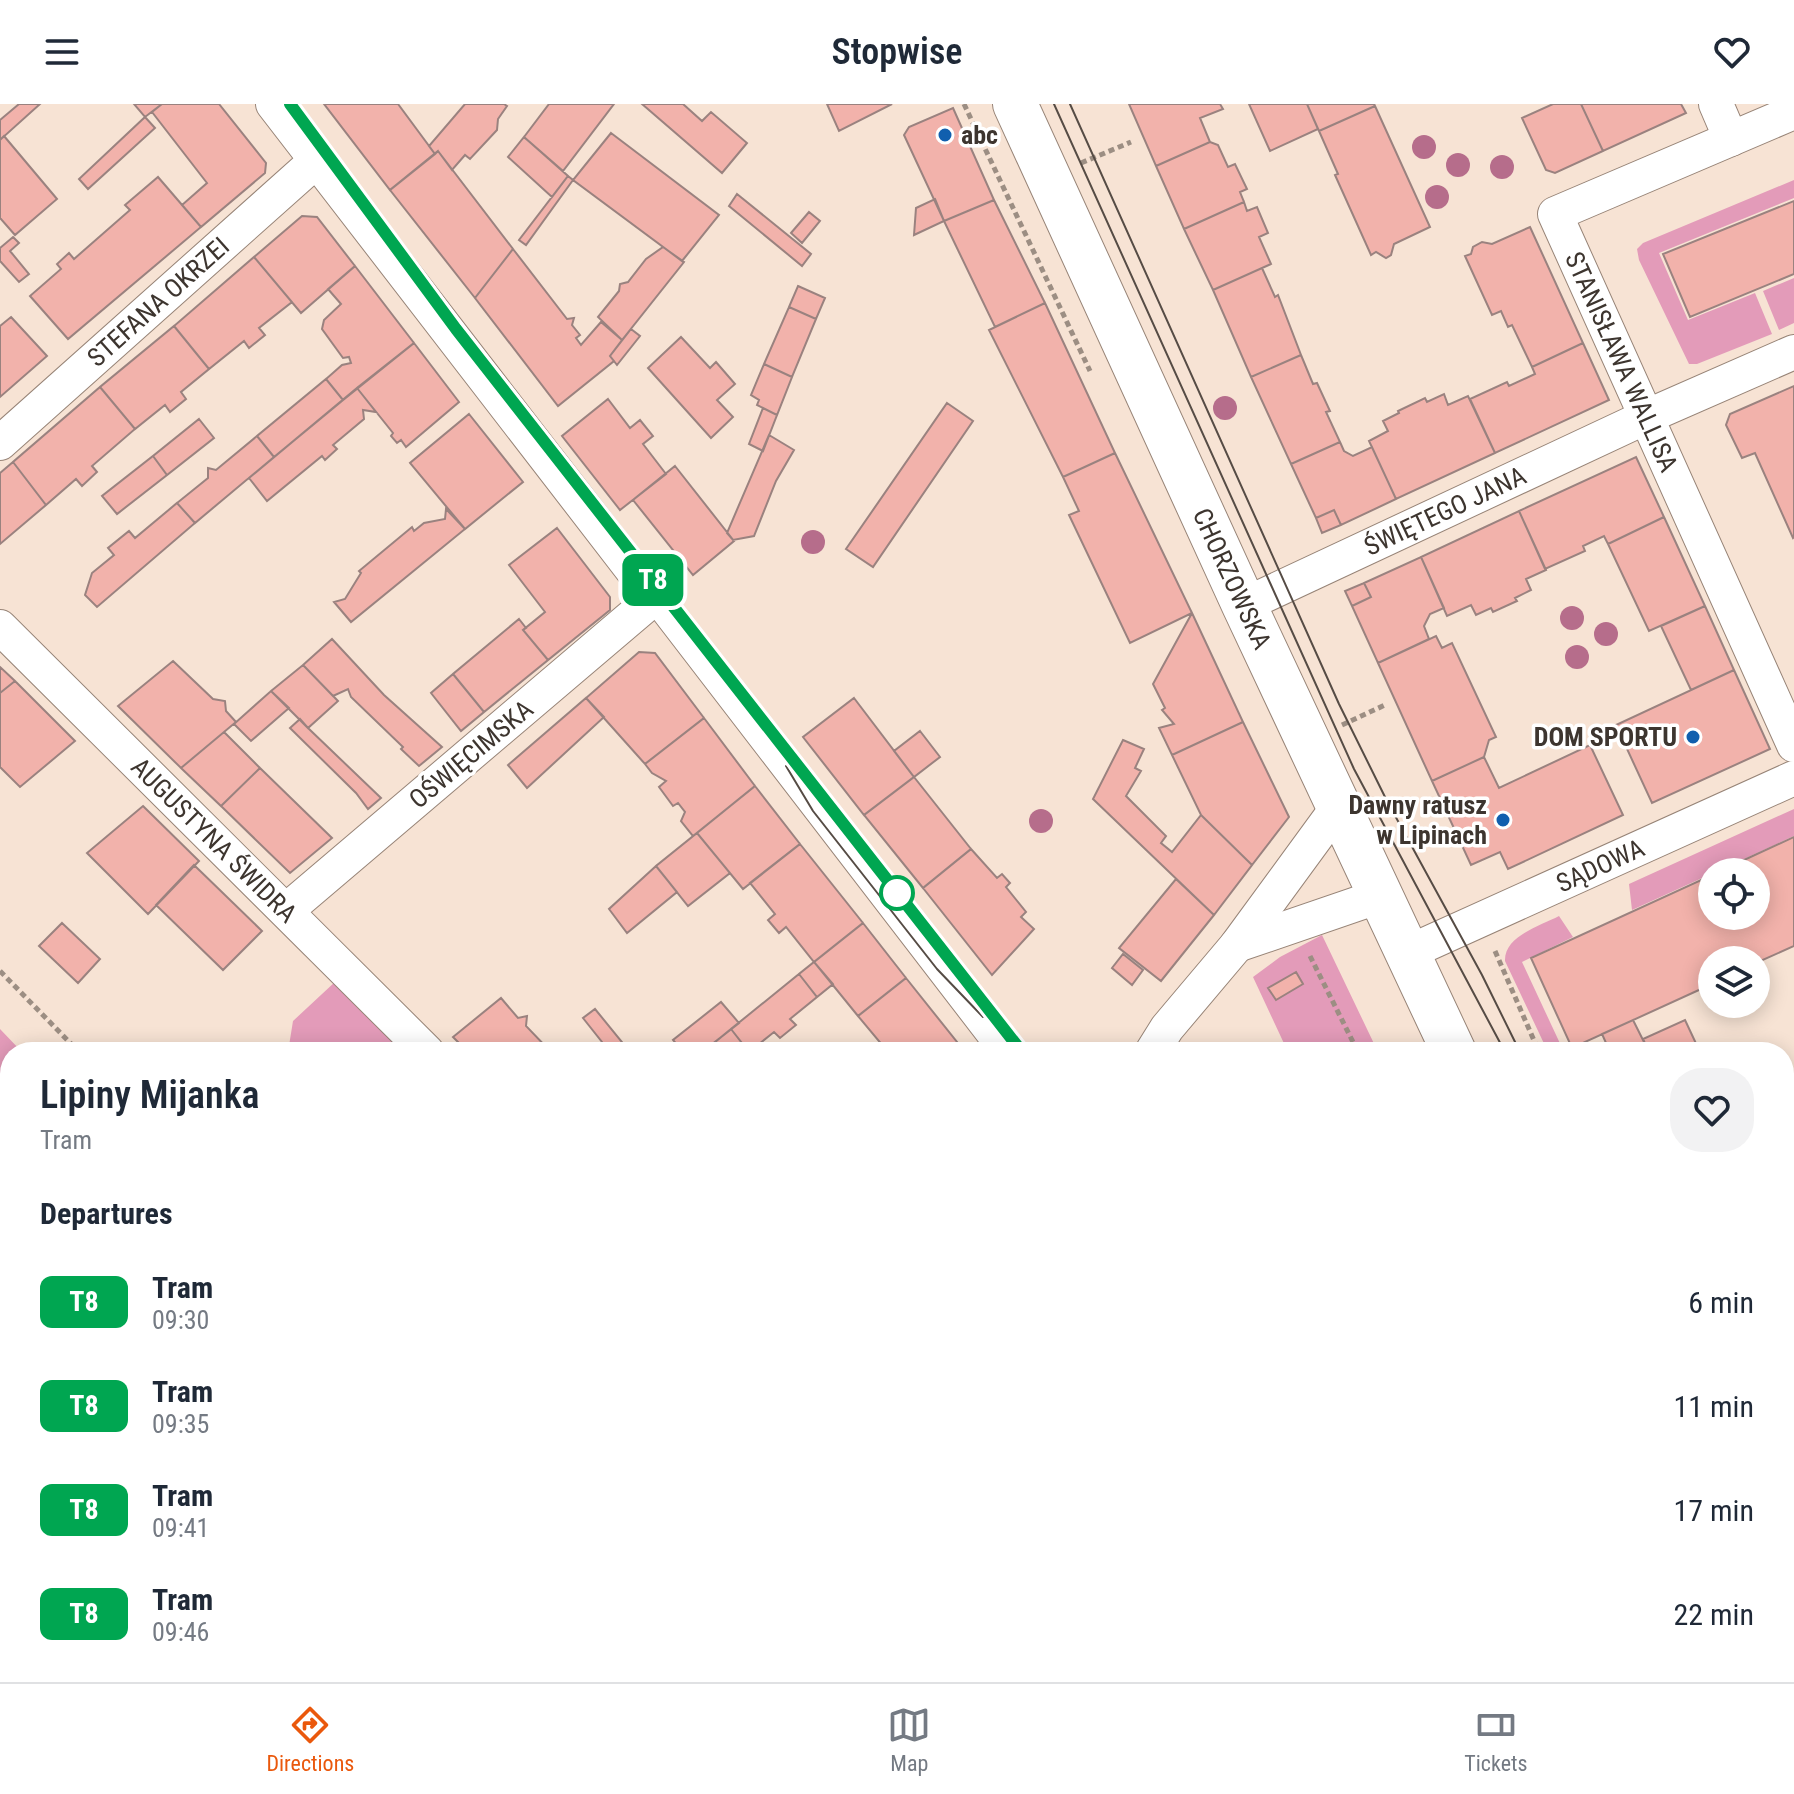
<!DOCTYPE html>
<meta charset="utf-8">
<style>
:root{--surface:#fff;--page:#f2f2f3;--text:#1f2937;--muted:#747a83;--line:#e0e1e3;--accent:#ea580c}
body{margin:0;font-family:"Roboto Condensed",sans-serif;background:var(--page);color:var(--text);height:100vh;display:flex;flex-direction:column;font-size:30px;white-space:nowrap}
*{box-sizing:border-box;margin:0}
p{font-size:26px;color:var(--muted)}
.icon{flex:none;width:44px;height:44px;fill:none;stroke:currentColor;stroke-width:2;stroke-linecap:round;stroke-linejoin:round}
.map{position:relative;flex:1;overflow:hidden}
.side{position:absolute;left:0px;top:938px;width:1794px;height:640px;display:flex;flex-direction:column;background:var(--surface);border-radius:32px 32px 0 0;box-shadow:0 4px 20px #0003}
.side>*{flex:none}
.badge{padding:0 16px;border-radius:12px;font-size:28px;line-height:52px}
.fabs{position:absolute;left:1698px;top:754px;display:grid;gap:16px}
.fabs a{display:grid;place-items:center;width:72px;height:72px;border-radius:50%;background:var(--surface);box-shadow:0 4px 20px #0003;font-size:40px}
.map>.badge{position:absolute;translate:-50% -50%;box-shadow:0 0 0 4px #fff}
h2{padding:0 40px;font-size:30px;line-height:72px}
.round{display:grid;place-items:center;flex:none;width:84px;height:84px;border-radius:32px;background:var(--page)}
.summary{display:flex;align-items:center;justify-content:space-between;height:136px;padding:0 40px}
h1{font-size:38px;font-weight:600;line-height:60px}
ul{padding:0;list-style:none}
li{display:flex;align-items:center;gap:24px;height:104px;padding:0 40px}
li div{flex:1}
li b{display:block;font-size:30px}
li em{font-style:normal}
li .badge{min-width:88px;font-weight:700;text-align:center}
header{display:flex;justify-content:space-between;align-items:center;height:104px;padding:0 40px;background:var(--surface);font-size:36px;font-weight:600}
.dock{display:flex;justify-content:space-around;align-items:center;height:112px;border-top:2px solid var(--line);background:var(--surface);font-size:22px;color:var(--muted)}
.dock a{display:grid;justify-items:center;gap:4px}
.dock .current{color:var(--accent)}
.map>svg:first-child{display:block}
.green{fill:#e39bb9}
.building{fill:#f2b2ab;stroke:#9a827f;stroke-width:2}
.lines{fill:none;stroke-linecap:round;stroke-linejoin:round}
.pedestrian-casing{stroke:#978477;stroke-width:28}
.minor-casing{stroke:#978477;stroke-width:36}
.tertiary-casing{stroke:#978477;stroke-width:46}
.path{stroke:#9c8e83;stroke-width:5;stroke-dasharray:6 4;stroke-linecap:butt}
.pedestrian{stroke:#fff;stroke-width:26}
.minor{stroke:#fff;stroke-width:34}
.tertiary{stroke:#fff;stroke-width:44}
.tram{stroke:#564c45;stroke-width:2}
.tree{fill:#b66d8b}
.line-casing{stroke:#fff;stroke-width:18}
.line{stroke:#00a651;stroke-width:12}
.poi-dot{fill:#115fae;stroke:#fff;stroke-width:3}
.stop-dot{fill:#fff;stroke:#00a651;stroke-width:4}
.labels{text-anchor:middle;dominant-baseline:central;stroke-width:7;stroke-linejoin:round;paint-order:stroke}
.poi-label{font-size:26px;font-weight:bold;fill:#3d352f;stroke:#fff;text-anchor:end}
.street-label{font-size:26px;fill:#3d352f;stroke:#fff}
</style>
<header><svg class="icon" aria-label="menu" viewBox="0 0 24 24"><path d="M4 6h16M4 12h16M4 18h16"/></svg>Stopwise<svg class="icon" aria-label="heart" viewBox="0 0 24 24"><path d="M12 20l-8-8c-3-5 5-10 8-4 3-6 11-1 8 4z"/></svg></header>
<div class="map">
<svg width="1794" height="1578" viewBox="0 0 1794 1578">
<rect width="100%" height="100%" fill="#f7e3d4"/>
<!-- green -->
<path class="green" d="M1794,76V94L1659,149L1688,216L1755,189L1772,230L1697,260H1689L1639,156L1637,145L1643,139Z
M1794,174V219L1779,226L1763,187Z
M1794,705V732L1632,806L1629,780Z
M1559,812L1573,833L1522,858L1564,948H1548L1505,857C1504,832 1540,822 1559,812Z
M1322,831L1378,948H1288L1253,873L1280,853Z
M336,877L408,948H288L293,917Z
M0,925L22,948H10V1568H644L655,1578H0Z
M821,1568H944L938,1578H814Z"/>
<!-- building -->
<path class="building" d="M19,0H40L0,36V16Z
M134,0H162L145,13Z
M162,0H219L266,59L265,69L201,123L182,101L207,79L152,8Z
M324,0H398L435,50L390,86Z
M465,0H504L507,2L498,15L497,26L470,55L465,51L452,66L438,47L435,50L429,42Z
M549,0H614L563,67L524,33Z
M642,0H683L702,17L711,8L747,39L722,69Z
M827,0H892L839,27Z
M1129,0H1220L1223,5L1200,14L1210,38L1156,62Z
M1249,0H1307L1318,25L1270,47Z
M1307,0H1374L1375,2L1319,27Z
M1553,0H1581L1603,47L1555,69L1546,66L1522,14Z
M1581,0H1681L1686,9L1603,47Z
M1375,2L1430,123L1394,140L1391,151L1386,154L1376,148L1371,151L1335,71L1338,70L1319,27Z
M953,4L994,96L944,117L904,31L909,23Z
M145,13L155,24L88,85L79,75Z
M611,29L719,111L682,157L573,76Z
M4,32L57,95L15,131L0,114V36Z
M524,33L568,72L552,93L508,53Z
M1210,38L1218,41L1228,63L1235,60L1247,85L1240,88L1244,98L1184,125L1156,62Z
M438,47L513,145L475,194L390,86Z
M568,72L573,76L526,141L519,136Z
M158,73L201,123L68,235L30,192L61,165L57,160L69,149L74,155L130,106L125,101Z
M737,90L811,150L802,162L729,102Z
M935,95L944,117L914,131L916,104Z
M994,96L1045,199L995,223L944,117Z
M1794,97V170L1690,213L1663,150Z
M1244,98L1247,107L1257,103L1268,129L1259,133L1271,160L1213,186L1184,125Z
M809,108L820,117L802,139L791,129Z
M302,112L317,113L355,162L301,209L254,153Z
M1530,123L1583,239L1532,263L1512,221L1508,223L1501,207L1492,211L1465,152L1471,150L1473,143L1482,138L1492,140Z
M13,133L19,139L10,147L29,170L19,178L0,157V144Z
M663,143L684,158L622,236L598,213L619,187L620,180L628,178L646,155Z
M513,145L567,215L574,214L572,221L580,231L576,234L581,241L601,218L622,236L610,252L614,257L558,302L475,194Z
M254,153L292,198L259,224L265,231L249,244L244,237L209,265L174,222Z
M355,162L414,239L343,296L326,275L342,261L351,259L349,253L343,254L322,225L324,216L341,200L328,185Z
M1262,164L1275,193L1278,191L1301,251L1251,273L1213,186Z
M798,182L825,194L816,215L789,203Z
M1045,199L1115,349L1063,373L989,226Z
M789,203L816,215L792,273L764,260Z
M11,213L47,252L0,293V222Z
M174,222L209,265L181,288L186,295L170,308L165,301L135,325L100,283Z
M631,225L640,232L617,261L610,252Z
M681,233L710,264L716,258L735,280L717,296L733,313L711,334L648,264Z
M414,239L459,298L406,343L401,336L397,339L391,332L393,329L357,284Z
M1583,239L1609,296L1495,349L1470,295L1507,278L1509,282L1535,270L1532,263Z
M1301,251L1313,280L1317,279L1330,307L1326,308L1340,338L1291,360L1251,273Z
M764,260L792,273L777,311L757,301L759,296L751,291Z
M326,275L343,296L274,353L257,332Z
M1794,282V433L1793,434L1755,349L1742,354L1726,321L1730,310Z
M100,283L135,325L92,362L97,368L82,382L76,375L46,401L13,358Z
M357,284L376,308L363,306L364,315L333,341L337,345L325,356L322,352L267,397L249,374Z
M1444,290L1448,301L1468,292L1495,349L1396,395L1369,337L1388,327L1383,317L1399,309L1398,307L1425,294L1427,298Z
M608,295L630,324L640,316L653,332L643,340L666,370L620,406L562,332Z
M947,299L973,317L873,463L846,445Z
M763,304L777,311L763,347L749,340Z
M469,310L523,378L465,425L410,359Z
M199,315L214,334L167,371L153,352Z
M769,331L794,346L776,377L754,432L733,436L727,429Z
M257,332L274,353L195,419L177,399L208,374V364L216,366Z
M1340,338L1344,347L1353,352L1372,343L1396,395L1341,421L1334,406L1316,414L1291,360Z
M1115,349L1192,509L1130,539L1069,411L1079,407L1063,373Z
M153,352L167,371L117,410L102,392Z
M1636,353L1664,413L1608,440L1604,432L1583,442L1585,447L1545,465L1519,407Z
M13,358L46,401L0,440V369Z
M675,362L734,437L693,471L633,396Z
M177,399L195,419L97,503L85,491L92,469L114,451L108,444L129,427L135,434Z
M446,405L465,425L351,518L334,498L345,495L361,469L359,467L412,423L414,427L424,419L445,415Z
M1334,406L1341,421L1322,429L1316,414Z
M1519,407L1546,466L1526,475L1531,486L1515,494L1517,497L1493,508L1491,504L1476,511L1471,501L1447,512L1421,453Z
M1664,413L1705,502L1649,527L1608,440Z
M557,424L610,493V506L548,556L523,526L545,508L509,461Z
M1421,453L1444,504L1430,510L1424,522L1429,535L1378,559L1352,502L1371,493L1364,479Z
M1364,479L1371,493L1352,502L1345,487Z
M1705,502L1734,566L1691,586L1661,522Z
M1192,509L1243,618L1172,651L1159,624L1174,620L1162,606L1165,604L1153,580Z
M519,515L526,524L523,526L548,556L484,608L453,570Z
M1436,532L1442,544L1452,539L1496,633L1489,636L1484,653L1432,677L1378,559Z
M332,535L384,591L442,643L419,662L401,645L403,643L351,593L348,585L333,592L303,561Z
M639,548L655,549L704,614L645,660L586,594Z
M173,557L213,595L225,597L226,607L236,618L181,664L118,602Z
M303,561L338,597L308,624L271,587Z
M0,563L15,577L0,589Z
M1734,566L1770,645L1652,699L1616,621Z
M453,570L484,608L461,627L431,589Z
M15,577L75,637L20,683L0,663V589Z
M271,587L289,604L251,637L234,620Z
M586,594L604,613L527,684L508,661Z
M854,594L914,673L864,711L803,633Z
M704,614L755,682L693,732L681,717L685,708L678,699L673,702L659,683L666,677L652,669L645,660Z
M300,615L308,624L381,694L368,705L356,689L290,624Z
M1243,618L1289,713L1252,761L1201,711L1172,651Z
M920,627L940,653L914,673L894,647Z
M224,628L260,664L221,702L181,664Z
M1123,636L1144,645L1135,664L1141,667L1126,692L1166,732L1161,739L1172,748L1201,711L1252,761L1214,811L1093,695Z
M1590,641L1623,711L1508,765L1500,748L1471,761L1432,677L1484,653L1499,684Z
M260,664L332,734L290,769L221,702Z
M914,673L971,745L923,784L864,711Z
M755,682L800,740L743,785L697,729Z
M143,702L199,757L148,810L87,749Z
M697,729L730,769L688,802L656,762Z
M1794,733V842L1756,859V856H1712V880L1572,944L1531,854L1712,771V812H1756V768H1718Z
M800,740L863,819L814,858L786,823L779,829L768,816L775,810L750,779Z
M971,745L997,774L1002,770L1010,779L1006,783L1026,808L1021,813L1034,825L992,871L923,784Z
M194,761L262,827L223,866L156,801Z
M656,762L677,788L627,829L609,805Z
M1176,775L1214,811L1161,877L1119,844Z
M62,819L100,855L78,879L39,842Z
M863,819L906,874L858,912L814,858Z
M1123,850L1143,866L1132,881L1112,864Z
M814,858L833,880L817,893L799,870Z
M1296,868L1303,880L1276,896L1268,884Z
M799,870L817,893L790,915L796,921L780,934L774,928L749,948L731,925Z
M906,874L965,948H888L858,912Z
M501,894L518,914L527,912L526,922L551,948H468L453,933Z
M721,898L739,919L702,948H683L673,936Z
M595,905L626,943L619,948H610L583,914Z
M1633,916L1649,948H1610L1602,930Z
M1685,916L1700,948H1649L1643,935Z
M731,925L749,948H703Z
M1794,979V1048L1784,1052V984Z
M1220,1568H1392L1373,1578H1201Z
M1605,1568H1689L1693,1578H1610Z"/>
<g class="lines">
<defs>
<path id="pedestrian" d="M654,494L1003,948"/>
<g id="minor">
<path d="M273,0L654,494L287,806"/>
<path d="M1716,0L1731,35"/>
<path id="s1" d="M1794,8L1555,110L1794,641"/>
<path id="s2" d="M0,339L317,56"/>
<path id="s3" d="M1244,501L1648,312L1794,248"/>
<path id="s4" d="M0,523L427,948"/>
<path d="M1237,841L1380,792"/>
<path id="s5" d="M1407,849L1794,674"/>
<path d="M1152,948L1167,924L1237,841L1338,703"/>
<path d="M1128,1568V1578"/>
</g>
<g id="tertiary">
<path id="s6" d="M1015,0L1244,501L1454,948"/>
<path d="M1744,1568L1748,1578"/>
</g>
</defs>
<!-- pedestrian casing -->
<use href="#pedestrian" class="pedestrian-casing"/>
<!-- minor casing -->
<use href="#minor" class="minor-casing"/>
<!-- tertiary casing -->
<use href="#tertiary" class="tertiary-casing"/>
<!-- path -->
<path class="path" d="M964,0L1090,267
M1081,59L1131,38
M1342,621L1385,601
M1495,847L1539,948
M1310,852L1358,948
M0,867L79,948
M695,1568L706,1578"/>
<!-- pedestrian -->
<use href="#pedestrian" class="pedestrian"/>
<!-- minor -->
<use href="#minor" class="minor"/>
<!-- tertiary -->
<use href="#tertiary" class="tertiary"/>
<!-- tram -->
<path class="tram" d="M290,0L456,225L1022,948
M1054,0L1354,665L1505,948
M1070,0L1339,600L1387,697L1482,871L1520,948
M786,662L813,707L937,865L983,913
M1784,1523L1794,1545
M1784,1560L1792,1578"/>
</g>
<!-- trees -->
<g class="tree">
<circle cx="1424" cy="43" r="12"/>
<circle cx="1458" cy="61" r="12"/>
<circle cx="1502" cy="63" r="12"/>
<circle cx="1437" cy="93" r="12"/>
<circle cx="1225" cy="304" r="12"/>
<circle cx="813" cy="438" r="12"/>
<circle cx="1572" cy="514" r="12"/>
<circle cx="1606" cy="530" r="12"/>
<circle cx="1577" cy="553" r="12"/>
<circle cx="1041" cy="717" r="12"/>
</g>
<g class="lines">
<defs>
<path id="line" d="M290,0L456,225L1022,948"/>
</defs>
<!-- line casing -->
<use href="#line" class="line-casing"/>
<!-- line -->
<use href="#line" class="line"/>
</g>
<!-- markers -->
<g class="poi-dot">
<circle cx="945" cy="31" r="8"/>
<circle cx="1693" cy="633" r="8"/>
<circle cx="1503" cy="716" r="8"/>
</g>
<circle class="stop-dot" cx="897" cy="789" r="16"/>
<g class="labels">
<!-- poi labels -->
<g class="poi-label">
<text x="961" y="31" text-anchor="start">abc</text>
<text x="1677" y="633">DOM SPORTU</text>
<text x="1487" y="701">Dawny ratusz<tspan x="1487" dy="30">w Lipinach</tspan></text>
</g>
<!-- street labels -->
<g class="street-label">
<text stroke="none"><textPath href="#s2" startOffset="212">STEFANA OKRZEI</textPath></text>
<text stroke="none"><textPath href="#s1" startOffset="422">STANISŁAWA WALLISA</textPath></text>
<text stroke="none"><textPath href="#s3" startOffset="222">ŚWIĘTEGO JANA</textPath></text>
<text stroke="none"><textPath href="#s6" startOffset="522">CHORZOWSKA</textPath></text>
<text transform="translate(471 650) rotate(-40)">OŚWIĘCIMSKA</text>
<text stroke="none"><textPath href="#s4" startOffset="302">AUGUSTYNA ŚWIDRA</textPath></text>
<text stroke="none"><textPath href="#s5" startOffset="212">SĄDOWA</textPath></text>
</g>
</g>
</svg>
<div class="fabs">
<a><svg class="icon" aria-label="locate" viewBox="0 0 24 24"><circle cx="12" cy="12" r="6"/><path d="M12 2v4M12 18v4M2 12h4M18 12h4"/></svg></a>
<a><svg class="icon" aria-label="layers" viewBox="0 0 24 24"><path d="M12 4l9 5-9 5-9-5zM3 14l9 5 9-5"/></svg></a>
</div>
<b class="badge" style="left:653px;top:476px;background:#00a651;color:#fff">T8</b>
<section class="side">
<div class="summary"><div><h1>Lipiny Mijanka</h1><p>Tram</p></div><a class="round"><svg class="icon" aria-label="heart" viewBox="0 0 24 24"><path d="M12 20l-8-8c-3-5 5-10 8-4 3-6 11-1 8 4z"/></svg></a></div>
<h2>Departures</h2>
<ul>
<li><span class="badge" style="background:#00a651;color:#fff">T8</span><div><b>Tram</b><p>09:30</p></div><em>6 min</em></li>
<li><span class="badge" style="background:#00a651;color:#fff">T8</span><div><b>Tram</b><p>09:35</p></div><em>11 min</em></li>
<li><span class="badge" style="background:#00a651;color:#fff">T8</span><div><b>Tram</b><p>09:41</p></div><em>17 min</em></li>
<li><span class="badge" style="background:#00a651;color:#fff">T8</span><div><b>Tram</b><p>09:46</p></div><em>22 min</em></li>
</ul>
</section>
</div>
<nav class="dock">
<a class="current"><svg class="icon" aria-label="directions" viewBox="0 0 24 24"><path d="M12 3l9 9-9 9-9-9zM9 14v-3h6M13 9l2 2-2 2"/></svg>Directions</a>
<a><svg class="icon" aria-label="map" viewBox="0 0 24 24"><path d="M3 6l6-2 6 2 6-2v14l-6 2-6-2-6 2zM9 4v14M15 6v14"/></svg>Map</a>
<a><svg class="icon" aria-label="tickets" viewBox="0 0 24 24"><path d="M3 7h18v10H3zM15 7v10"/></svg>Tickets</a>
</nav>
